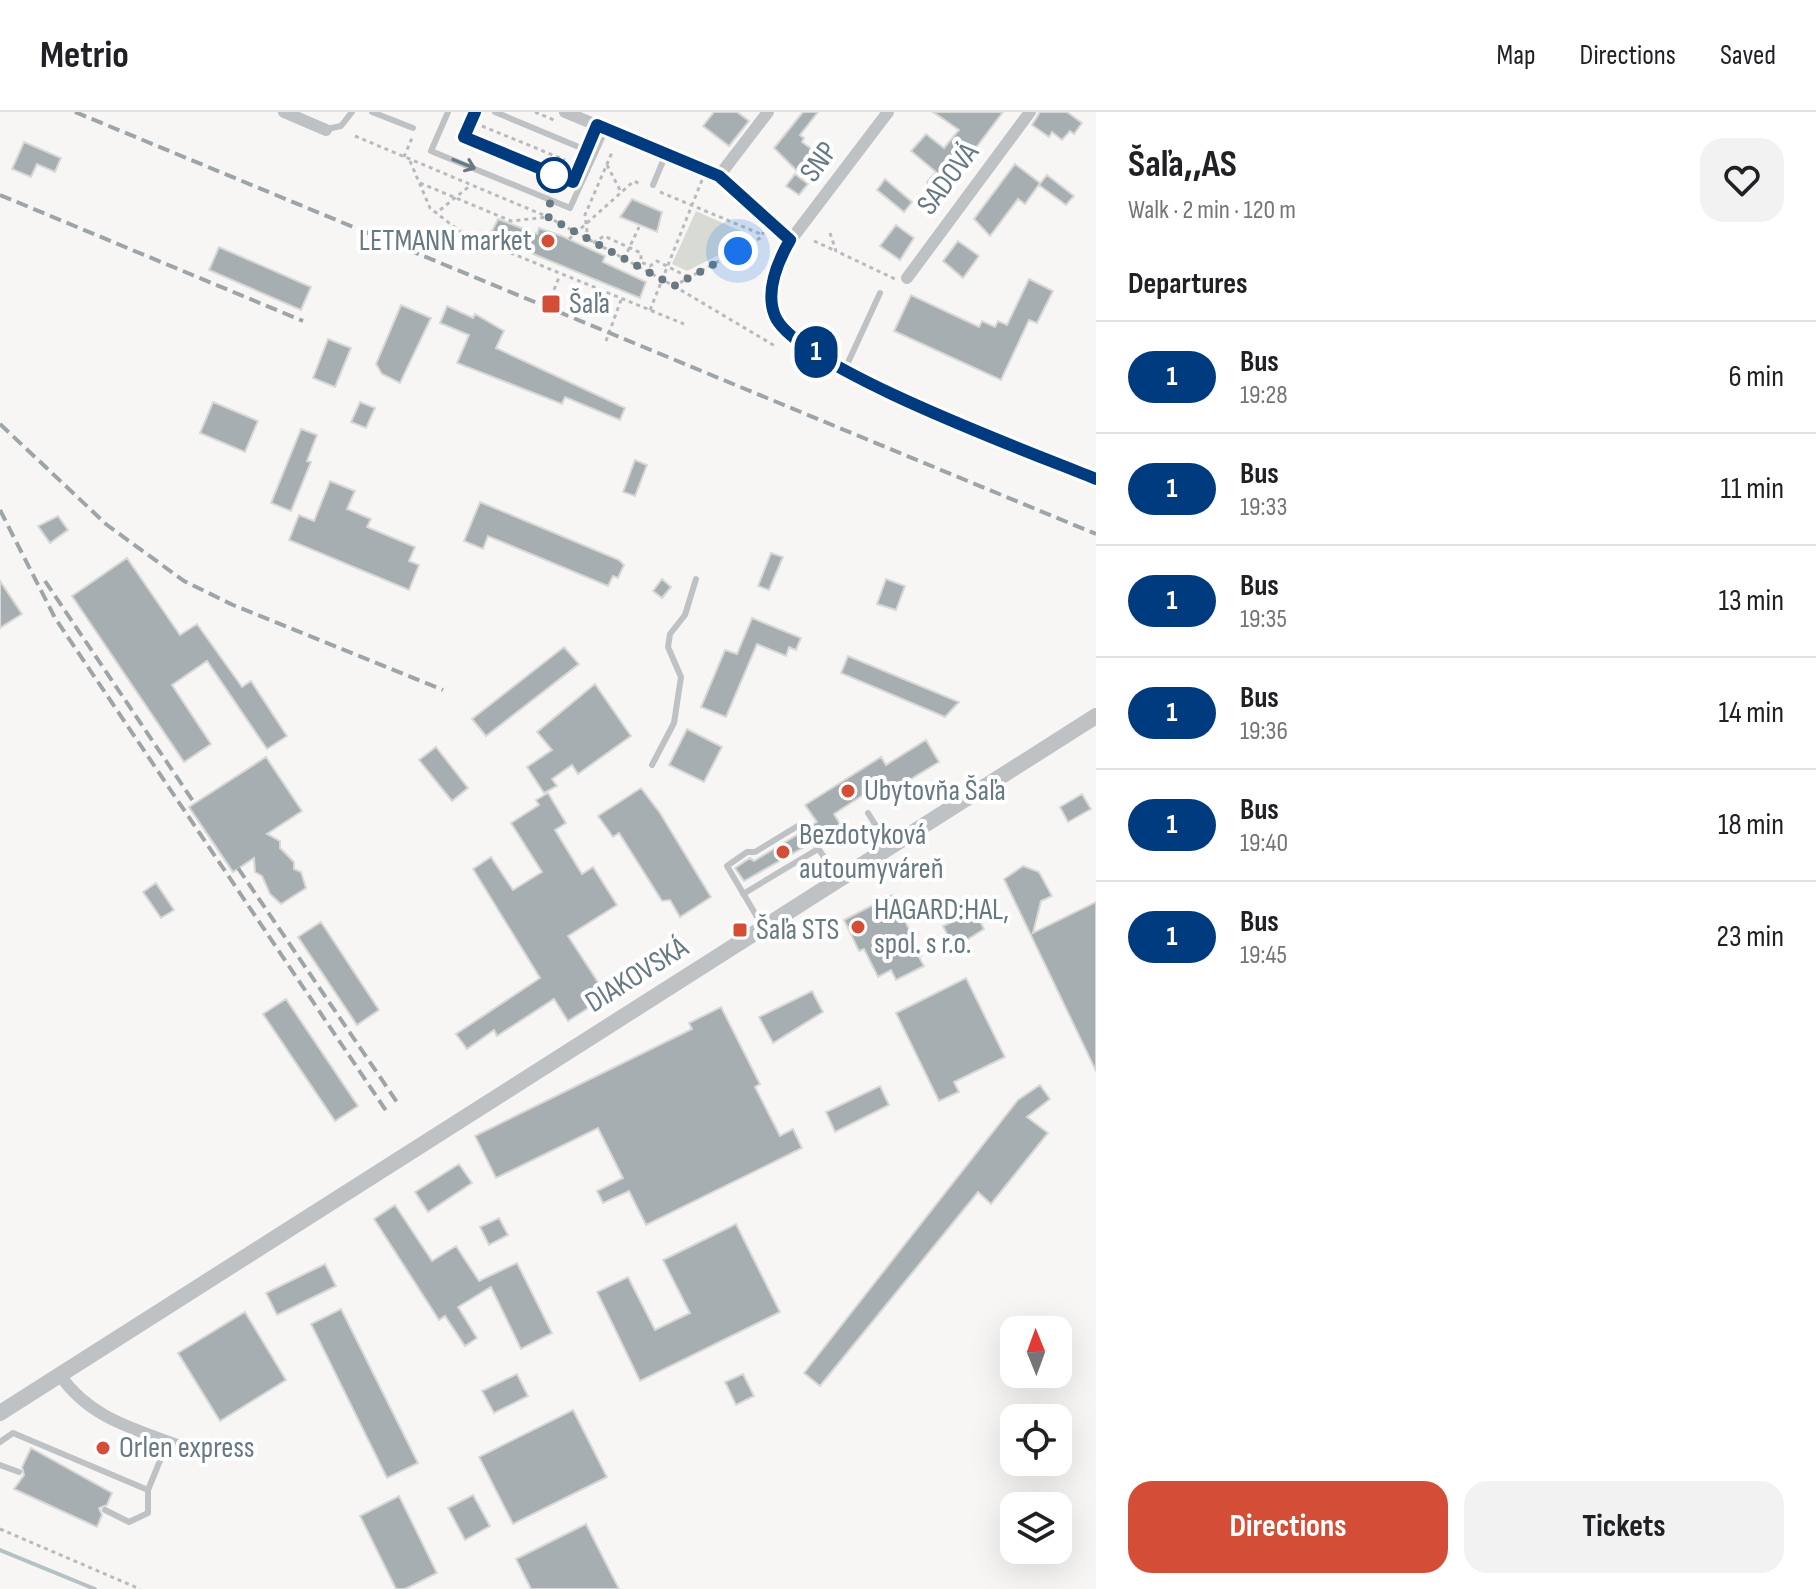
<!DOCTYPE html>
<meta charset="utf-8">
<style>
:root{--surface:#fff;--page:#f2f2f2;--text:#202124;--muted:#757577;--line:#e0e0e0;--accent:#d34d37}
body{margin:0;font-family:"Sofia Sans Condensed",sans-serif;background:var(--page);color:var(--text);height:100vh;display:flex;flex-direction:column;font-size:30px;white-space:nowrap}
*{box-sizing:border-box;margin:0}
p{font-size:26px;color:var(--muted)}
.icon{flex:none;width:44px;height:44px;fill:none;stroke:currentColor;stroke-width:2;stroke-linecap:round;stroke-linejoin:round}
.map{position:relative;flex:1;overflow:hidden}
.drawer{display:flex;flex-direction:column;background:var(--surface);width:720px}
.drawer>*{flex:none}
.badge{padding:0 16px;border-radius:26px;font-size:28px;line-height:52px}
.needle{width:52px;rotate:359deg}
.controls{position:absolute;left:1000px;top:1204px;display:grid;gap:16px}
.controls a{display:grid;place-items:center;width:72px;height:72px;border-radius:16px;background:var(--surface);box-shadow:0 8px 32px #0002;font-size:40px}
.you{position:absolute;width:40px;height:40px;margin:-20px;border:6px solid #fff;border-radius:50%;background:#1a73e8;box-shadow:0 0 0 12px #1a73e833}
.map>.badge{position:absolute;translate:-50% -50%;box-shadow:0 0 0 4px #fff}
h2{padding:0 32px;font-size:30px;line-height:72px}
.round{display:grid;place-items:center;flex:none;width:84px;height:84px;border-radius:24px;background:var(--page)}
.headline{display:flex;align-items:center;justify-content:space-between;height:136px;padding:0 32px}
h1{font-size:38px;font-weight:700;line-height:60px}
.button{display:flex;gap:16px;margin-top:auto;padding:16px 32px}
.button a{flex:1;height:92px;border-radius:24px;background:var(--accent);color:#fff;font-size:32px;font-weight:700;line-height:92px;text-align:center}
.button a+a{background:var(--page);color:var(--text)}
ul{padding:0;list-style:none}
li{display:flex;align-items:center;gap:24px;height:112px;padding:0 32px;border-top:2px solid var(--line)}
li div{flex:1}
li b{display:block;font-size:30px}
li em{font-style:normal}
li .badge{min-width:88px;font-weight:700;text-align:center}
header{display:flex;align-items:center;gap:48px;box-sizing:border-box;height:112px;padding:0 40px;background:var(--surface);border-bottom:2px solid var(--line)}
header strong{font-size:38px}
nav{display:flex;gap:44px;margin-inline-start:auto;font-size:28px}
main{display:flex;flex:1;min-height:0}
.map>svg:first-child{display:block}
.green{fill:#d7dbd3}
.lines{fill:none;stroke-linecap:round;stroke-linejoin:round}
.stream{stroke:#b5c2c5;stroke-width:4}
.building{fill:#a6aeb2;stroke:#d8d8d6;stroke-width:2}
.path{stroke:#b8bbbd;stroke-width:3;stroke-dasharray:4 4;stroke-linecap:butt}
.service{stroke:#bec2c5;stroke-width:6}
.minor{stroke:#bec2c5;stroke-width:12}
.tertiary{stroke:#bec2c5;stroke-width:16}
.rail{stroke:#9ea5a9;stroke-width:4;stroke-dasharray:12 6;stroke-linecap:butt}
.oneway{stroke:#687982}
.line-casing{stroke:#fff;stroke-width:18}
.line{stroke:#003b80;stroke-width:12}
.walk{stroke:#687982;stroke-width:8;stroke-dasharray:0 14.4}
.stop-dot{fill:#fff;stroke:#003b80;stroke-width:4}
.poi-dot{fill:#d34d37;stroke:#fff;stroke-width:3}
.labels{text-anchor:middle;dominant-baseline:central;stroke-width:8;stroke-linejoin:round;paint-order:stroke}
.street-label{font-size:30px;fill:#687982;stroke:#fff}
.poi-label{font-size:30px;fill:#687982;stroke:#fff;text-anchor:start}
</style>
<header>
<strong>Metrio</strong>
<nav><a>Map</a><a>Directions</a><a>Saved</a></nav>
</header>
<main>
<div class="map">
<svg width="1096" height="1477" viewBox="0 0 1096 1477">
<rect width="100%" height="100%" fill="#f7f6f4"/>
<!-- green -->
<path class="green" d="M696,99L754,125L687,159L672,152Z"/>
<g class="lines">
<!-- stream -->
<path class="stream" d="M0,1438L95,1477"/>
</g>
<!-- building -->
<path class="building" d="M714,0H737L749,9L729,34L703,14Z
M803,0H818L800,23L804,26L802,30L821,44L804,66L774,36Z
M933,0H1003L972,41L969,39L953,58L958,63L926,100L916,92L931,74L927,70L936,60L911,39L926,22L944,36L959,18Z
M1040,0H1067L1082,11L1074,22L1070,19L1062,28L1052,20L1049,25L1032,13Z
M24,30L61,46L55,60L37,52L31,65L12,57Z
M1015,52L1040,71L1025,92L1018,87L990,124L974,107Z
M795,62L808,72L799,83L786,74Z
M1047,63L1074,84L1066,93L1039,73Z
M885,67L912,90L904,100L877,78Z
M632,87L662,100L657,120L620,105Z
M498,107L537,122L539,116L562,124L605,144L603,150L646,170L640,186L497,127L490,123Z
M896,113L914,126L900,148L880,134Z
M958,129L979,144L963,166L943,149Z
M219,135L311,175L301,198L209,158Z
M1029,167L1053,179L1037,211L1029,208L1001,268L894,219L911,183L979,215L982,209L995,215L998,209L1007,213Z
M401,193L431,206L400,271L382,262L376,252Z
M447,194L473,206L475,202L504,219L496,236L625,296L620,308L565,285L562,292L457,251L469,223L440,211Z
M328,227L351,236L335,275L313,266Z
M213,290L258,309L245,340L200,321Z
M360,290L375,296L366,316L351,310Z
M301,317L317,323L307,349L311,350L291,399L271,391Z
M635,348L647,353L635,384L623,380Z
M330,369L355,379L347,397L371,407L367,415L415,435L409,449L419,453L409,478L289,428L299,403L314,409Z
M480,390L619,448L624,453L618,466L613,464L608,474L488,424L483,437L464,429Z
M58,404L68,418L50,431L38,414Z
M771,441L783,445L769,478L758,474Z
M127,446L180,523L197,512L242,575L251,569L287,624L267,637L207,549L172,573L211,632L184,650L72,484Z
M662,467L671,475L662,486L653,479Z
M886,467L905,474L896,498L877,492Z
M0,469L22,502L0,516Z
M752,506L801,526L796,538L789,535L786,544L757,532L726,605L701,595L725,538L737,542Z
M564,535L579,552L486,624L472,607Z
M848,544L959,590L945,605L841,561Z
M595,572L631,624L578,662L572,653L552,667L557,674L544,681L527,655L552,638L537,620Z
M687,617L722,635L704,670L669,653Z
M926,628L939,650L883,684L877,674L834,702L840,712L818,726L810,714L817,710L805,693L881,645L886,653Z
M436,635L468,676L452,689L419,648Z
M266,645L302,699L267,722L280,729V736L294,750V757L301,760L306,776L281,792L270,782L262,764L255,760L254,746L233,760L189,695Z
M641,676L660,701L711,785L680,805L670,788L662,789L619,721L613,725L598,704Z
M548,681L566,711L555,718L582,762L593,755L617,793L568,824L607,884L568,909L554,887L497,924L494,918L467,937L456,922L540,866L473,757L491,745L513,778L542,760L511,711L539,693L536,688Z
M1082,682L1091,697L1068,710L1060,695Z
M800,721L808,733L744,769L735,756L750,746L754,749Z
M1023,754L1039,760L1052,784L1041,789L1033,821L1096,790V959L1004,767Z
M156,771L174,798L161,806L143,780Z
M892,783L922,843L919,845L924,854L896,868L891,858L878,865L864,837L859,839L844,808Z
M975,799L984,817L954,836L943,814Z
M321,810L379,898L357,913L298,825Z
M966,866L1005,945L954,970L959,980L939,989L896,901Z
M812,879L823,900L773,931L759,905Z
M286,887L358,994L335,1009L263,902Z
M721,895L760,972L755,975L780,1024L793,1017L802,1036L646,1113L629,1079L603,1091L597,1079L623,1066L598,1016L496,1066L475,1024L692,917L689,911Z
M1040,973L1050,987L1027,1005L1048,1021L991,1092L978,1080L820,1274L804,1261L1018,988Z
M880,974L889,993L835,1020L826,1000Z
M459,1052L472,1071L428,1100L415,1080Z
M395,1093L432,1149L456,1134L479,1169L517,1151L552,1221L521,1237L491,1175L458,1195L477,1226L465,1234L445,1204L439,1208L374,1107Z
M499,1106L508,1123L489,1133L480,1115Z
M736,1112L780,1200L640,1269L597,1180L628,1165L655,1218L690,1201L663,1148Z
M325,1152L336,1174L277,1203L266,1181Z
M341,1197L418,1351L387,1366L311,1212Z
M245,1200L286,1268L220,1309L178,1241Z
M517,1262L528,1284L494,1301L482,1279Z
M743,1262L754,1284L736,1293L725,1270Z
M573,1298L607,1365L513,1412L479,1345Z
M31,1336L112,1381L107,1393L99,1396L102,1403L97,1415L14,1377L24,1363L22,1355Z
M473,1383L490,1414L465,1428L448,1396Z
M399,1384L437,1461L405,1477H396L360,1404Z
M586,1412L619,1477H531L516,1447Z"/>
<g class="lines">
<!-- path -->
<path class="path" d="M535,0L554,8
M482,14L565,48
M355,24L548,105L674,174L762,125L763,120
M404,45L412,26
M410,49L430,96L462,121L684,212
M607,53L621,80
M420,71L511,109L548,105
M660,80L763,123
M440,98L471,73
M830,121L836,139L895,167
M569,127L634,69L642,73
M588,128L585,103L613,38
M814,129L836,139
M593,131L604,124L641,141V150L650,154L657,149L688,165
M624,147L639,115
M674,174L775,234
M650,198L702,68
M545,200L560,163
M606,229L621,188
M0,1417L140,1477"/>
<!-- service -->
<path class="service" d="M372,0L413,16
M448,0L431,39L570,96L606,17
M475,0L464,25L573,70L597,13
M495,0L586,38
M327,17L341,14L352,0
M653,73L666,42
M845,257L880,181
M652,653L674,611L681,565L668,535L670,522L685,503L696,467
M868,701L889,735
M743,782L818,737
M763,815L727,754L747,740H755L801,712L838,765
M0,1330L13,1321L148,1378
M0,1353L19,1360
M105,1398L129,1410L148,1401V1378L168,1329"/>
<!-- minor -->
<path class="minor" d="M284,0L326,18
M565,0L719,64L790,128
M888,0L787,133L771,179L775,205L794,228L851,260L942,306L1096,367
M719,64L768,0
M907,166L1030,0
M60,1263C92,1310 142,1318 192,1339"/>
<!-- tertiary -->
<path class="tertiary" d="M0,1301L1096,604"/>
<!-- rail -->
<path class="rail" d="M75,0L1096,422
M0,83L303,209
M0,312L107,413L184,469L233,493L443,578
M0,398L55,506L387,1000
M45,469L195,692
M238,756L399,993"/>
</g>
<!-- one-way arrows -->
<defs><path id="oneway-shaft" d="M-6 0H5M1.5-3L5.5 0L1.5 3" fill="none" stroke-width="1.6" stroke-linecap="round" stroke-linejoin="round" transform="scale(2)"/></defs>
<use class="oneway" href="#oneway-shaft" transform="translate(464 52) rotate(22)"/>
<g class="lines">
<defs>
<path id="line" d="M475,0L464,25L573,70L597,13L719,64L790,128C778,149 765,180 775,204C796,255 1038,343 1096,367"/>
</defs>
<!-- line casing -->
<use href="#line" class="line-casing"/>
<!-- line -->
<use href="#line" class="line"/>
<!-- walk -->
<path class="walk" d="M554,63L548,105L674,174L738,139"/>
</g>
<!-- markers -->
<circle class="stop-dot" cx="554" cy="63" r="16"/>
<g class="poi-dot">
<circle cx="548" cy="129" r="8"/>
<rect x="541" y="182" width="20" height="20" rx="4"/>
<circle cx="848" cy="679" r="8"/>
<circle cx="783" cy="740" r="8"/>
<circle cx="858" cy="815" r="8"/>
<rect x="732" y="810" width="16" height="16" rx="4"/>
<circle cx="103" cy="1336" r="8"/>
</g>
<g class="labels">
<!-- street labels -->
<g class="street-label">
<text transform="translate(819 50) rotate(-54)">SNP</text>
<text transform="translate(948 67) rotate(-53)">SADOVÁ</text>
<text transform="translate(637 863) rotate(-32)">DIAKOVSKÁ</text>
</g>
<!-- poi labels -->
<g class="poi-label">
<text x="532" y="129" text-anchor="end">LETMANN market</text>
<text x="569" y="192">Šaľa</text>
<text x="864" y="679">Ubytovňa Šaľa</text>
<text x="799" y="723">Bezdotyková<tspan x="799" dy="34">autoumyváreň</tspan></text>
<text x="874" y="798">HAGARD:HAL,<tspan x="874" dy="34">spol. s r.o.</tspan></text>
<text x="756" y="818">Šaľa STS</text>
<text x="119" y="1336">Orlen express</text>
</g>
</g>
</svg>
<div class="controls">
<a><svg class="needle" viewBox="-14 -14 28 28"><path d="M0-13l5 13h-10z" fill="#e53935"/><path d="M0 13l5-13h-10z" fill="#757577"/></svg></a>
<a><svg class="icon" aria-label="locate" viewBox="0 0 24 24"><circle cx="12" cy="12" r="6"/><path d="M12 2v4M12 18v4M2 12h4M18 12h4"/></svg></a>
<a><svg class="icon" aria-label="layers" viewBox="0 0 24 24"><path d="M12 4l9 5-9 5-9-5zM3 14l9 5 9-5"/></svg></a>
</div>
<div class="you" style="left:738px;top:139px"></div>
<b class="badge" style="left:816px;top:240px;background:#003b80;color:#fff">1</b>
</div>
<section class="drawer">
<div class="headline"><div><h1>Šaľa,,AS</h1><p>Walk · 2 min · 120 m</p></div><a class="round"><svg class="icon" aria-label="heart" viewBox="0 0 24 24"><path d="M12 20l-8-8c-3-5 5-10 8-4 3-6 11-1 8 4z"/></svg></a></div>
<h2>Departures</h2>
<ul>
<li><span class="badge" style="background:#003b80;color:#fff">1</span><div><b>Bus</b><p>19:28</p></div><em>6 min</em></li>
<li><span class="badge" style="background:#003b80;color:#fff">1</span><div><b>Bus</b><p>19:33</p></div><em>11 min</em></li>
<li><span class="badge" style="background:#003b80;color:#fff">1</span><div><b>Bus</b><p>19:35</p></div><em>13 min</em></li>
<li><span class="badge" style="background:#003b80;color:#fff">1</span><div><b>Bus</b><p>19:36</p></div><em>14 min</em></li>
<li><span class="badge" style="background:#003b80;color:#fff">1</span><div><b>Bus</b><p>19:40</p></div><em>18 min</em></li>
<li><span class="badge" style="background:#003b80;color:#fff">1</span><div><b>Bus</b><p>19:45</p></div><em>23 min</em></li>
</ul>
<div class="button"><a>Directions</a><a>Tickets</a></div>
</section>
</main>
